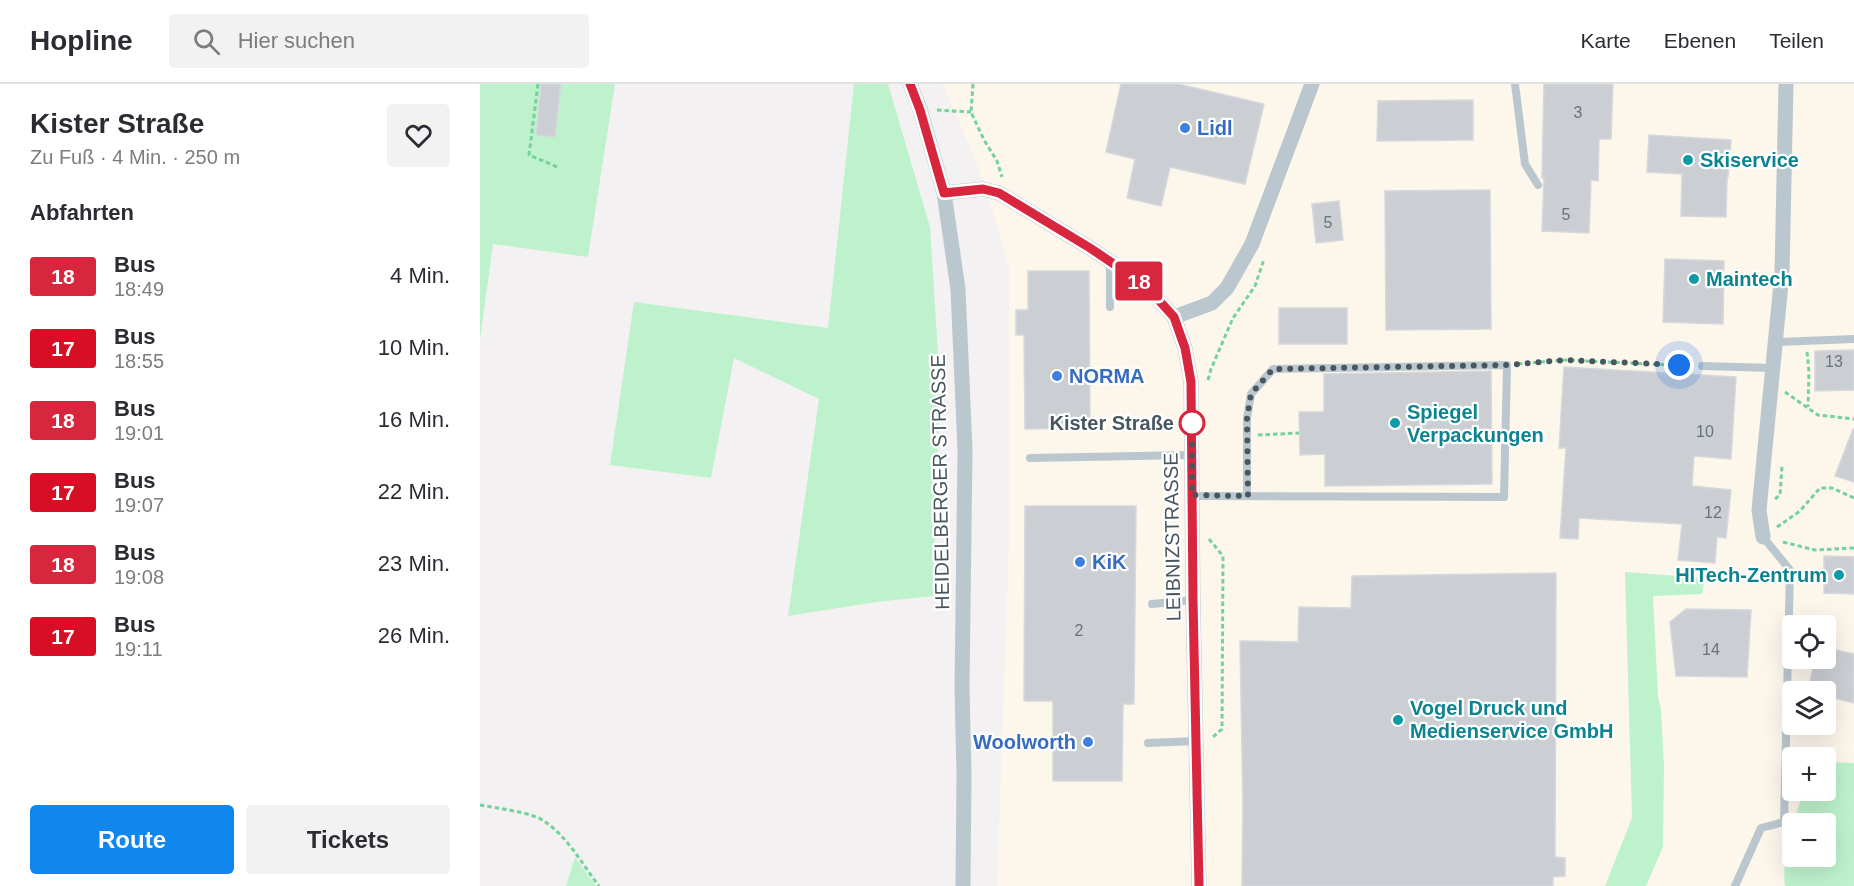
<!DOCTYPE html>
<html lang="de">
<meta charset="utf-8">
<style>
:root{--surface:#fff;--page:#f2f2f3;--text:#2b2b33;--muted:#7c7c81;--line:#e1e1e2;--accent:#1087ee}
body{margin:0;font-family:Helvetica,sans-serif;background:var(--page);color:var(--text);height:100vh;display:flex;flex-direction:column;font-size:22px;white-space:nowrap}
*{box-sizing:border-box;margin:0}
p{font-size:20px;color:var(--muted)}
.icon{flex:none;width:33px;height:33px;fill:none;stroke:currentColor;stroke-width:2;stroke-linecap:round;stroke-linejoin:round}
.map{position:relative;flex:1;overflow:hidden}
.details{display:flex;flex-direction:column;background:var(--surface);width:480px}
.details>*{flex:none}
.badge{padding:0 12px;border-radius:4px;font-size:21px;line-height:39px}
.fabs{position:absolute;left:1302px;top:531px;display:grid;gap:12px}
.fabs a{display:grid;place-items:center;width:54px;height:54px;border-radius:6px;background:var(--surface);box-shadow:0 6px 24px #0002;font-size:30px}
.you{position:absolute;width:30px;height:30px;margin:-15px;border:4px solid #fff;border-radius:50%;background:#1a73e8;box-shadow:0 0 0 9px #1a73e833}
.map>.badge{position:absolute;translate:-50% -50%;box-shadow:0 0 0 3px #fff}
h2{padding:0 30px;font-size:22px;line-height:54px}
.round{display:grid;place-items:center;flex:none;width:63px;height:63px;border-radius:6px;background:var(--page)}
.summary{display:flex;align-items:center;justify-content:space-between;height:102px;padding:0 30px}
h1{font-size:28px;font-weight:700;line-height:45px}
.primary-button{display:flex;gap:12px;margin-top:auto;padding:12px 30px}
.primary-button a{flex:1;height:69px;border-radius:6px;background:var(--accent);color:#fff;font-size:24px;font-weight:700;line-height:69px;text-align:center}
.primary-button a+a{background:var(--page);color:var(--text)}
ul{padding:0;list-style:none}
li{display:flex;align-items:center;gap:18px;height:72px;padding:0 30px}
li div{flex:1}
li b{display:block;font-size:22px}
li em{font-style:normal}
li .badge{min-width:66px;font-weight:700;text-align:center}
header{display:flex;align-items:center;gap:36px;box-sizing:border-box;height:84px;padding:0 30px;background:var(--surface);border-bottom:2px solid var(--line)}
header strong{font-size:28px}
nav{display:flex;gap:33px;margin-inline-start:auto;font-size:21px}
.search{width:420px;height:54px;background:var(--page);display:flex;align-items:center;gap:15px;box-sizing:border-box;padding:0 21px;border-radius:6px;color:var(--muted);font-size:22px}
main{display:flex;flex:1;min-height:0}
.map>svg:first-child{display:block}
.commercial{fill:#fdf6eb;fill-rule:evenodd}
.green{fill:#bef2cd}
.building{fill:#cbced3;stroke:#d5d8dc;stroke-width:1.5}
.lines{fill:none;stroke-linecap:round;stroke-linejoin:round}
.path{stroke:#74d29a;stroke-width:3;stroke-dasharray:4.5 3;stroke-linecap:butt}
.lane{stroke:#bbc7ce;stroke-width:8}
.street{stroke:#bbc7ce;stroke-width:15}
.line-casing{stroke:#fff;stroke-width:14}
.line{stroke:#d7263d;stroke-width:9}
.walk{stroke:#47565f;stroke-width:6;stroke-dasharray:0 10.8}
.shop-dot{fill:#3f7fe0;stroke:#fff;stroke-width:2}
.culture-dot{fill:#0f9aa8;stroke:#fff;stroke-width:2}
.stop-dot{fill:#fff;stroke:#d7263d;stroke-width:3}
.labels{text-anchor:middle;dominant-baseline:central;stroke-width:4.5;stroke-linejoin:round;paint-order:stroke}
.number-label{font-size:16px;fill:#68747c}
.shop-label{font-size:20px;font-weight:bold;fill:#366cbe;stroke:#fff;text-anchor:start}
.culture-label{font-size:20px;font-weight:bold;fill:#0d838f;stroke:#fff;text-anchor:start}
.stop-label{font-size:20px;font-weight:bold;fill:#47565f;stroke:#fff;text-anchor:end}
.street-label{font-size:20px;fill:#47565f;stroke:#fff}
</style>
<header>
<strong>Hopline</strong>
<div class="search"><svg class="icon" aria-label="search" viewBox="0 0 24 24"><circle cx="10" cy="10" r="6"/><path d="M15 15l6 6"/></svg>Hier suchen</div>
<nav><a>Karte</a><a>Ebenen</a><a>Teilen</a></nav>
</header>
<main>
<section class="details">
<div class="summary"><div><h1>Kister Straße</h1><p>Zu Fuß · 4 Min. · 250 m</p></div><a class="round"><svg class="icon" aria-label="heart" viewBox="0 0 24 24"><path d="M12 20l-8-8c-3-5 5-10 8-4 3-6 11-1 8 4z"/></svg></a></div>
<h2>Abfahrten</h2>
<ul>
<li><span class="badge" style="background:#d7263d;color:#fff">18</span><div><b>Bus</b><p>18:49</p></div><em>4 Min.</em></li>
<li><span class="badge" style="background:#d80e24;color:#fff">17</span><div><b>Bus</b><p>18:55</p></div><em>10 Min.</em></li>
<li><span class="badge" style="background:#d7263d;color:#fff">18</span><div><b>Bus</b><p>19:01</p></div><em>16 Min.</em></li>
<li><span class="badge" style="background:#d80e24;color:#fff">17</span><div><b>Bus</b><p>19:07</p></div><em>22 Min.</em></li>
<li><span class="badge" style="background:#d7263d;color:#fff">18</span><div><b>Bus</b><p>19:08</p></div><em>23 Min.</em></li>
<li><span class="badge" style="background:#d80e24;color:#fff">17</span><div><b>Bus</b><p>19:11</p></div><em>26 Min.</em></li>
</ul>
<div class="primary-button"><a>Route</a><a>Tickets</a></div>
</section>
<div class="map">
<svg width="1374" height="802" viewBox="0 0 1374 802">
<rect width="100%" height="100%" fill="#f3f1f1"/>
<!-- commercial -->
<path class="commercial" d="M463,0H1374V802H517L529,459V183L505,100ZM1312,542H1346V574H1312ZM1312,608H1346V640H1312ZM1312,674H1346V706H1312ZM1312,740H1346V772H1312Z"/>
<!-- green -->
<path class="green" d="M0,0H135L108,173L13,160L0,255Z
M374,0H408L450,143L460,301L453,512L396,518L308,532L339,315L254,274L231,394L130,381L154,218L348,244Z
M1145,488L1225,494L1222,510L1173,512L1178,612L1181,626L1184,682L1183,763L1166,802H1125L1152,734Z
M1346,678L1374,679V802H1305C1302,784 1308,764 1312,747V772H1346V740L1314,739L1323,707L1346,706Z
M95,773L116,802H86Z"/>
<!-- building -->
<path class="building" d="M61,0H81L75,53L56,51Z
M641,0H698L784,20L765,100L690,83L681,122L647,114L655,75L626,68Z
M1064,0H1133L1131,55H1119L1118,97L1111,96L1109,149L1062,147L1064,94H1062Z
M993,16V56L897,57L898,17Z
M1169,51L1251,56L1248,93H1247L1246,133L1201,132L1202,90L1167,88Z
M1010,106L1011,245L906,246L905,107Z
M859,117L863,156L836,159L832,120Z
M1185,175L1244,177L1243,240L1183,238Z
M548,187H609L610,344L545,345L544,251H536V226H548Z
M799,224H867V260H799Z
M1374,266V306L1335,307V267Z
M1084,283L1256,293L1251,375L1214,372L1212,402L1251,406L1246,454L1237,453L1235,479L1198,476L1202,440L1099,434L1098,455L1080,454L1086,364H1079Z
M1011,287L1012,400L845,402V370L820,371L819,328H844V290Z
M1373,345H1374V398L1355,392Z
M545,422H656L654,620H643L642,697H573V617H544Z
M1344,472L1374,473V510L1344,509Z
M1076,489L1075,773L1085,774V792L1073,793V802H762L763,721L760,557L818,558L819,523L871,524L872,492Z
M1206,525L1271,526L1267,593L1196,592L1190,538Z
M1346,564L1374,570V619L1346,612V608H1328L1335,574H1346Z"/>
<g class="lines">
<!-- path -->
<path class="path" d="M58,0L49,71L80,84
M493,0L491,28L504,56L517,77L522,93
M457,26L491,28
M1327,268L1329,288L1328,323
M1038,280L1085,276L1211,282
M728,296L731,285L753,234L775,202L784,175
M1305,308L1338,331L1374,335
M778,351L819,349
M1295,415L1300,411L1302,382
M1297,443L1320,427L1340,404H1352L1374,414
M729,455L743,472L742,645L733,653
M1303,458L1335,466L1374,464
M0,721C16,724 51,728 64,737C88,753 102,780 119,802"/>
<!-- lane -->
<path class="lane" d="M1035,0L1045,80L1058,101
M630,179V223
M1296,258L1374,255
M1222,282L1293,284
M550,374L712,371
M712,412L1024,413L1027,281L793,285L771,310L767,334V412
M672,520L713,516
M668,659L716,657
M1255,802L1281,744L1304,738L1310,486L1283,453"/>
<!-- street -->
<path class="street" d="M430,0L440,25L464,109L478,205L485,366L482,604L484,690L483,802
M464,109L503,105L519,109L610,164L665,201L694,233L705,264L711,298L713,516L719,802
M694,233L732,219L747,204L772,160L832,0
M1283,453L1279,426L1302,189L1306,0"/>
</g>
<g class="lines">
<defs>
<path id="line" d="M430,0L440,26L464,109L503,105L519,109L610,164L665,201L694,233L705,264L711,298L713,516L719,802"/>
</defs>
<!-- line casing -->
<use href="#line" class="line-casing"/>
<!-- line -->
<use href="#line" class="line"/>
<!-- walk -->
<path class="walk" d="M712,339V411L768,412L767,334L771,310L793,285L1027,281L1085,276L1199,281"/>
</g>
<!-- markers -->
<g class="shop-dot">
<circle cx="705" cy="44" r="6"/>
<circle cx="577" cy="292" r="6"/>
<circle cx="600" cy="478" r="6"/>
<circle cx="608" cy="658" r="6"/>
</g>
<g class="culture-dot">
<circle cx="1208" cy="76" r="6"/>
<circle cx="1214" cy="195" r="6"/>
<circle cx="915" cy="339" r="6"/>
<circle cx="1359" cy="491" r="6"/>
<circle cx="918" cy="636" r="6"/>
</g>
<circle class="stop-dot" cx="712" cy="339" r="12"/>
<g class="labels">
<!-- number labels -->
<g class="number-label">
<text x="1098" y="28">3</text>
<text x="1086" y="130">5</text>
<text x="848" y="138">5</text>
<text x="1354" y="277">13</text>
<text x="1225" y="347">10</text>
<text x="1233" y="428">12</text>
<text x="599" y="546">2</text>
<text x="1231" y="565">14</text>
</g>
<!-- shop labels -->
<g class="shop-label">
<text x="717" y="44">Lidl</text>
<text x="589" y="292">NORMA</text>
<text x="612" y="478">KiK</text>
<text x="596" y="658" text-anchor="end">Woolworth</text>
</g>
<!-- culture labels -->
<g class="culture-label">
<text x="1220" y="76">Skiservice</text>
<text x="1226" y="195">Maintech</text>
<text x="927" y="328">Spiegel<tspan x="927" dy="23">Verpackungen</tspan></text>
<text x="1347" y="491" text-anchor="end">HITech-Zentrum</text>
<text x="930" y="624">Vogel Druck und<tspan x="930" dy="23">Medienservice GmbH</tspan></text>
</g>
<!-- stop labels -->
<g class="stop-label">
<text x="694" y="339">Kister Straße</text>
</g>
<!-- street labels -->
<g class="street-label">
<text transform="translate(460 398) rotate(-91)">HEIDELBERGER STRASSE</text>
<text transform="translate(692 453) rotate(-91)">LEIBNIZSTRASSE</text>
</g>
</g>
</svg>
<div class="fabs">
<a><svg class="icon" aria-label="locate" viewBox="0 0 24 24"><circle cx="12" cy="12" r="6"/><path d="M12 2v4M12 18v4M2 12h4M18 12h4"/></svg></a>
<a><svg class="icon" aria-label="layers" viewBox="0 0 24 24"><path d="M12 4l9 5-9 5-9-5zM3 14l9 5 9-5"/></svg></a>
<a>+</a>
<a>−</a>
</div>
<div class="you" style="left:1199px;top:281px"></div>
<b class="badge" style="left:659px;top:197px;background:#d7263d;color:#fff">18</b>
</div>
</main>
